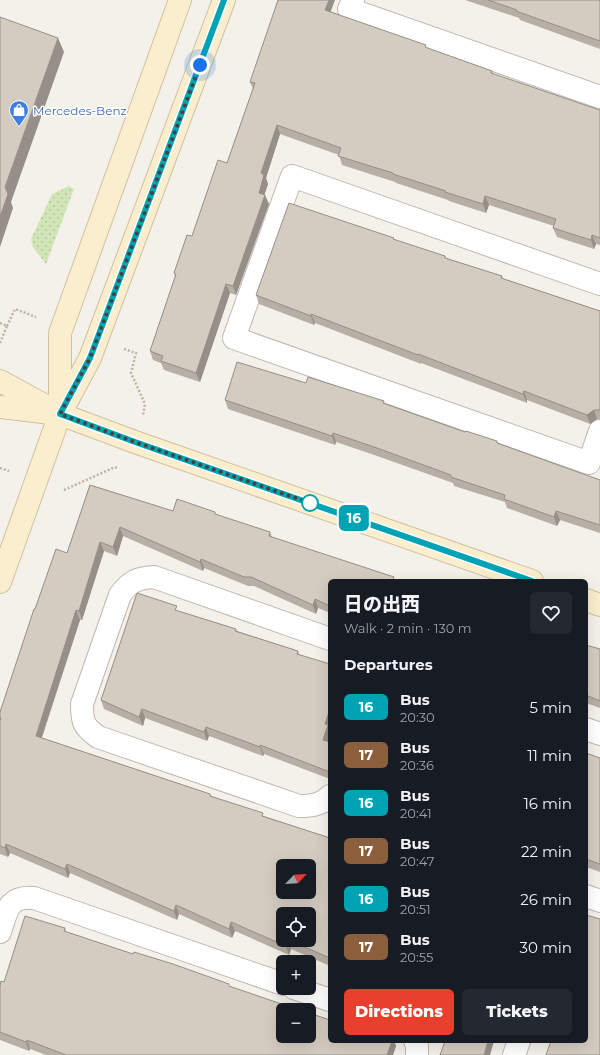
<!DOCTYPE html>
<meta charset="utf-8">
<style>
:root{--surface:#171b24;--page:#242831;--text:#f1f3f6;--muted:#9ea1a6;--accent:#e9402d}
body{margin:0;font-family:Montserrat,"Noto Sans JP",sans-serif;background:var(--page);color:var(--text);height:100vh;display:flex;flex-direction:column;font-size:15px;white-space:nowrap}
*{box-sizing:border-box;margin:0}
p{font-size:13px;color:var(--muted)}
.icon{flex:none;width:22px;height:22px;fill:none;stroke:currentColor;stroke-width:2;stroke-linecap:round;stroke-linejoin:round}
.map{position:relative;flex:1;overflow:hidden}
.details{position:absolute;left:328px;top:579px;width:260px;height:464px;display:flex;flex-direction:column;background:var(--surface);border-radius:6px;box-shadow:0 4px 16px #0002}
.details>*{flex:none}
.badge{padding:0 8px;border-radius:6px;font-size:14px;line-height:26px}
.needle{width:26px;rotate:65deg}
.tools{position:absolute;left:276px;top:859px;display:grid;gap:8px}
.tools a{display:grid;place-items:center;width:40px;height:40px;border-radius:6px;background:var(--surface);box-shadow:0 4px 16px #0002;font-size:20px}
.you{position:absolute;width:20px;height:20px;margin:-10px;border:3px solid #fff;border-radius:50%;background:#1a73e8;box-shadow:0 0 0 6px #1a73e833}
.map>.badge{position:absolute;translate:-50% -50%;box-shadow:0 0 0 2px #fff}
h2{padding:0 16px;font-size:15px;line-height:36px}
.round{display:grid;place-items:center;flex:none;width:42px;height:42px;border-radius:6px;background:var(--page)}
.overview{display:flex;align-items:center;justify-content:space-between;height:68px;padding:0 16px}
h1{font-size:19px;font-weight:800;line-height:30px}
.action{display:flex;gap:8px;margin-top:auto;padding:8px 16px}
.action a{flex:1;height:46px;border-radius:6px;background:var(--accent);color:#fff;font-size:16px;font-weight:800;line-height:46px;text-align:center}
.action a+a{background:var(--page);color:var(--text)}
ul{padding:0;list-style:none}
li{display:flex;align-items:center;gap:12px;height:48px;padding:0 16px}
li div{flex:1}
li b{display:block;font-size:15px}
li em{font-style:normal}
li .badge{min-width:44px;font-weight:700;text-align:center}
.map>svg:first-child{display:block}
.grass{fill:url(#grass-dots)}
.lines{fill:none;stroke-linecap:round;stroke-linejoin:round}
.street-casing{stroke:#bfb8ae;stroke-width:24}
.secondary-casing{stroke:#d0c19e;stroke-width:24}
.path{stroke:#c0b3a0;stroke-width:2.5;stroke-dasharray:2 2;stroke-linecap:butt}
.street{stroke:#fff;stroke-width:22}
.secondary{stroke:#fbeece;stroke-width:22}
.wall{fill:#b7afa6}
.shaded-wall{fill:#958f87}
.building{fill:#d5ccc1;stroke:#958f87;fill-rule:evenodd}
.line-casing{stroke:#fff;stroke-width:9}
.line{stroke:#00a3b4;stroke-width:6}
.walk{stroke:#484139;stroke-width:4;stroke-dasharray:0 7.2}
.stop-dot{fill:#fff;stroke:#00a3b4;stroke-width:2}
.labels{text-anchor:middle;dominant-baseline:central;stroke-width:3;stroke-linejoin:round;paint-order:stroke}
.shop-label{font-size:12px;fill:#366cbe;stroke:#fff;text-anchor:start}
</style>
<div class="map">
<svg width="600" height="1055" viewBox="0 0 600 1055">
<defs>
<pattern id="grass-dots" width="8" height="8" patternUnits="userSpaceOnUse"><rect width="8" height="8" fill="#d2e5b7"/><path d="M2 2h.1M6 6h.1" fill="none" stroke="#b6c69e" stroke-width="1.8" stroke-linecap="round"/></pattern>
</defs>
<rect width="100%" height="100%" fill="#f4f1eb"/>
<!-- grass -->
<path class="grass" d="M69,186L74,189L46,264L33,247L31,239L52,194Z"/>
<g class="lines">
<defs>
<path id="street" d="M353,0L349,9L600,97
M600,284L292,176L234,338L589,463L600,431
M330,639L154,577C138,578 130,581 120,595L82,704C82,722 83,726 98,737L299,806C311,806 321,805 330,796
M586,729L600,734
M586,896L600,901
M0,932C7,910 8,896 34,898L283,984
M294,988L330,1000
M415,1041L417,1045V1055
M514,1055L519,1041"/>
<path id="secondary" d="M0,381L60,414L135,442L532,581
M0,407L51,413
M60,410V333L180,0
M0,582L60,414L90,358L224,0
M586,600L600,605"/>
</defs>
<!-- street casing -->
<use href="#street" class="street-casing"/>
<!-- secondary casing -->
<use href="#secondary" class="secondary-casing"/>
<!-- path -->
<path class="path" d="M0,323L7,326L0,343
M7,326L15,309L36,317
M124,349L136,353L131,373L145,404L143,415
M0,468L9,471
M64,490L115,467L117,468"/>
<!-- street -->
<use href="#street" class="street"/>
<!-- secondary -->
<use href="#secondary" class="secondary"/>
</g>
<!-- wall -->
<path class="wall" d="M465,0H600V49L520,20L519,18Z
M331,12L427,48L492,71L493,74L600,110V245L596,244L594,249L557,237L553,228L554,226L489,205L486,213L449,201L448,200L396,183L395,182L342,165L339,155L280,134L266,178L268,184L264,195L269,204L236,295L230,293L200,382L164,370L161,363L153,360L150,351L175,277L174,273L227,163L253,89L250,82Z
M394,240L445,256L446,258L502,276L503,279L600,311V419H597L590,424L527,400V403L421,363V364L315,323L314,325L259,304L256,295Z
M306,383L384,401L385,404L600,480V533L560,520L557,526L507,508L505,502L454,486L453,483L380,457L336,442L335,445L228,409L225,400Z
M90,485L173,511L216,515L270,532L272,537L330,581V613L318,608L316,614L254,586H248L204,568L203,571L123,536L117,556L104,551L82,620H80L42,738L210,794L211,796L264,816L330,838V966L291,949L289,955L235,931L232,938L179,914L177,920L70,873L68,878L10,853L8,857L0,854V712L35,609L67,553Z
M178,611L236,629L237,631L298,651L330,729V739L329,742H330V779L264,754L263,756L209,736L207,741L145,718L143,726L104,709L101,700Z
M586,645L600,649V708L586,703Z
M586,753L600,758V872L586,867Z
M65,928L66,932L230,987L330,1041H394L396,1046L393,1055H46L30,1049L29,1051L0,1040V986Z"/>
<!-- shaded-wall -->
<path class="shaded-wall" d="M329,0H335L328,19L325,10Z
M58,38L64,52L11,202L13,208L0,247V217L5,187Z
M277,125L280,134L266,178L268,184L262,202L259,193L261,173Z
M265,195L269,204L236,295L233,286Z
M485,196L489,205L486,213L483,204Z
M592,235L596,244L594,249L591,240Z
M226,284L230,293L200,382L196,373Z
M311,314L315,323L314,325L311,316Z
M524,391L527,400V403L523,394Z
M594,410L597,419L590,424L587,415Z
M333,433L336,442L335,445L332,436Z
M556,511L560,520L557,526L554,517Z
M120,527L123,536L117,556L113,547Z
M100,542L104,551L82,620L79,611Z
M201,559L204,568L203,571L200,562Z
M315,599L318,608L316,614L313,605Z
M76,610L80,620L39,745L36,736Z
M142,709L145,718L143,726L139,717Z
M330,709V739L327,749L323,740L325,724Z
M206,727L209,736L207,741L204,732Z
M260,745L264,754L263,756L260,747Z
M6,844L10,853L8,857L5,848Z
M67,864L70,873L68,878L65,869Z
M176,905L179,914L177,920L174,911Z
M231,922L235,931L232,938L229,929Z
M288,940L291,949L289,955L286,946Z
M27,1040L30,1049L29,1051L26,1042Z
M392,1041H394L396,1046L393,1055H387Z
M488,1041H494L490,1055H484Z"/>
<!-- building -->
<path class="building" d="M278,0H329L325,10L426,45L425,47L492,71L491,73L600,110V238L592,235L591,240L553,228L556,219L485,196L483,204L445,192L446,191L393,174V173L338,156L341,148L277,125L261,173L264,175L259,193L265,195L233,286L226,284L196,373L161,361L163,356L150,351L176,274L174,273L187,235L192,236L218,160L227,163L255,83L250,82Z
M488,0H600V41L516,11L517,10Z
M0,17L58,38L5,187L8,194L0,217Z
M289,203L394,238L393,239L445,256V258L502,276L501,278L600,311V410H594L587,415L524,391L523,394L418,354V355L311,314V316L256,295Z
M237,362L306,383L308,377L384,401L383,403L465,432L466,431L497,441V443L600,480V525L556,511L554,517L504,499L505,495L451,477V475L377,448L333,433L332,436L225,400Z
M90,485L173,511L177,499L215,512V514L270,532L269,536L394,577L393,580L396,581H330V606L315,599L313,605L251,577H244L201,559L200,562L120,527L113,547L100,542L79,611L76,610L36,736L210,794V796L263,813L262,816L330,838V958L288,940H309V914H283V940H288L286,946L231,922L229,929L176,905L174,911L67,864L65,869L6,844L5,848L0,846V721L1,718L0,717V712L34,609H35L56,549L67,553ZM283,866H309V892H283Z
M137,593L177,606L175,610L236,629L235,631L298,651L297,654L330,664V709L325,724L328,725L323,740L330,742V772L260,745V747L206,727L204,732L142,709L139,717L101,700Z
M586,645L600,649V701L586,695Z
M586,753L600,758V864L586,859Z
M586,915L600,919V1055H546L551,1041H586Z
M25,916L65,928L64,931L133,954L134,952L173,964L229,984V986L299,1010H283V1036H309V1013L330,1020V1041H392L387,1055H66L27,1040L26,1042L0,1032V986L1,981L4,982Z
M445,1041H488L484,1055H440Z"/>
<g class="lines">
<defs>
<path id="line" d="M224,0L90,358L60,414L135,442L532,581"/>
</defs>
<!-- line casing -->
<use href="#line" class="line-casing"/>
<!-- line -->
<use href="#line" class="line"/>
<!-- walk -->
<path class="walk" d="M200,65L90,358L60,414L135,442L313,504L310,503"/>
</g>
<!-- icons -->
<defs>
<symbol id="shop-pin" viewBox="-11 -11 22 30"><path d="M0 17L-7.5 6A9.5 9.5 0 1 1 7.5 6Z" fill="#3f7fe0" stroke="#fff"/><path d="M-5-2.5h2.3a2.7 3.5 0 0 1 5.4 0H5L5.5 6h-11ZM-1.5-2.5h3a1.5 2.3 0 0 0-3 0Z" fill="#fff"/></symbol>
</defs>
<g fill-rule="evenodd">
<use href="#shop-pin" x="8" y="99" width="22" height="30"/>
</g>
<!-- markers -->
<circle class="stop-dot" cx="310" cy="503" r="8"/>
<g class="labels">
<!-- shop labels -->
<g class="shop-label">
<text x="33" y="110">Mercedes-Benz</text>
</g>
</g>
</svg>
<div class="tools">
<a><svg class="needle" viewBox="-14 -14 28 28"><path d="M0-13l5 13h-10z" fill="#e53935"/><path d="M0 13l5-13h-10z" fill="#9ea1a6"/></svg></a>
<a><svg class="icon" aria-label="locate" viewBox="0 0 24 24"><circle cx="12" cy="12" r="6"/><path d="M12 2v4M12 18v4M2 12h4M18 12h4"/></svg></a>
<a>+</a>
<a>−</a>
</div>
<div class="you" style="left:200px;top:65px"></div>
<b class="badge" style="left:354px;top:518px;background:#00a3b4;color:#fff">16</b>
<section class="details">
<div class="overview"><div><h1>日の出西</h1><p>Walk · 2 min · 130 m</p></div><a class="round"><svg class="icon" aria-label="heart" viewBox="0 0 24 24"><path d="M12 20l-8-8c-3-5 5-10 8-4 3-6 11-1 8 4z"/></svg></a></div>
<h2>Departures</h2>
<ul>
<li><span class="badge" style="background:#00a3b4;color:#fff">16</span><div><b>Bus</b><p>20:30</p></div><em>5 min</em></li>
<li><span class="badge" style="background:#8b5e3c;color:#fff">17</span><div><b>Bus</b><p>20:36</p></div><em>11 min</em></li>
<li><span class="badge" style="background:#00a3b4;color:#fff">16</span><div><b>Bus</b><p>20:41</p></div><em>16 min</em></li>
<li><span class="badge" style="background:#8b5e3c;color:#fff">17</span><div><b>Bus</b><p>20:47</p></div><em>22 min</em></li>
<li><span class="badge" style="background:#00a3b4;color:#fff">16</span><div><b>Bus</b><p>20:51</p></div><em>26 min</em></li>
<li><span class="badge" style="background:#8b5e3c;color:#fff">17</span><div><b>Bus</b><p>20:55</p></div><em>30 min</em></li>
</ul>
<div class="action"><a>Directions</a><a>Tickets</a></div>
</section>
</div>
